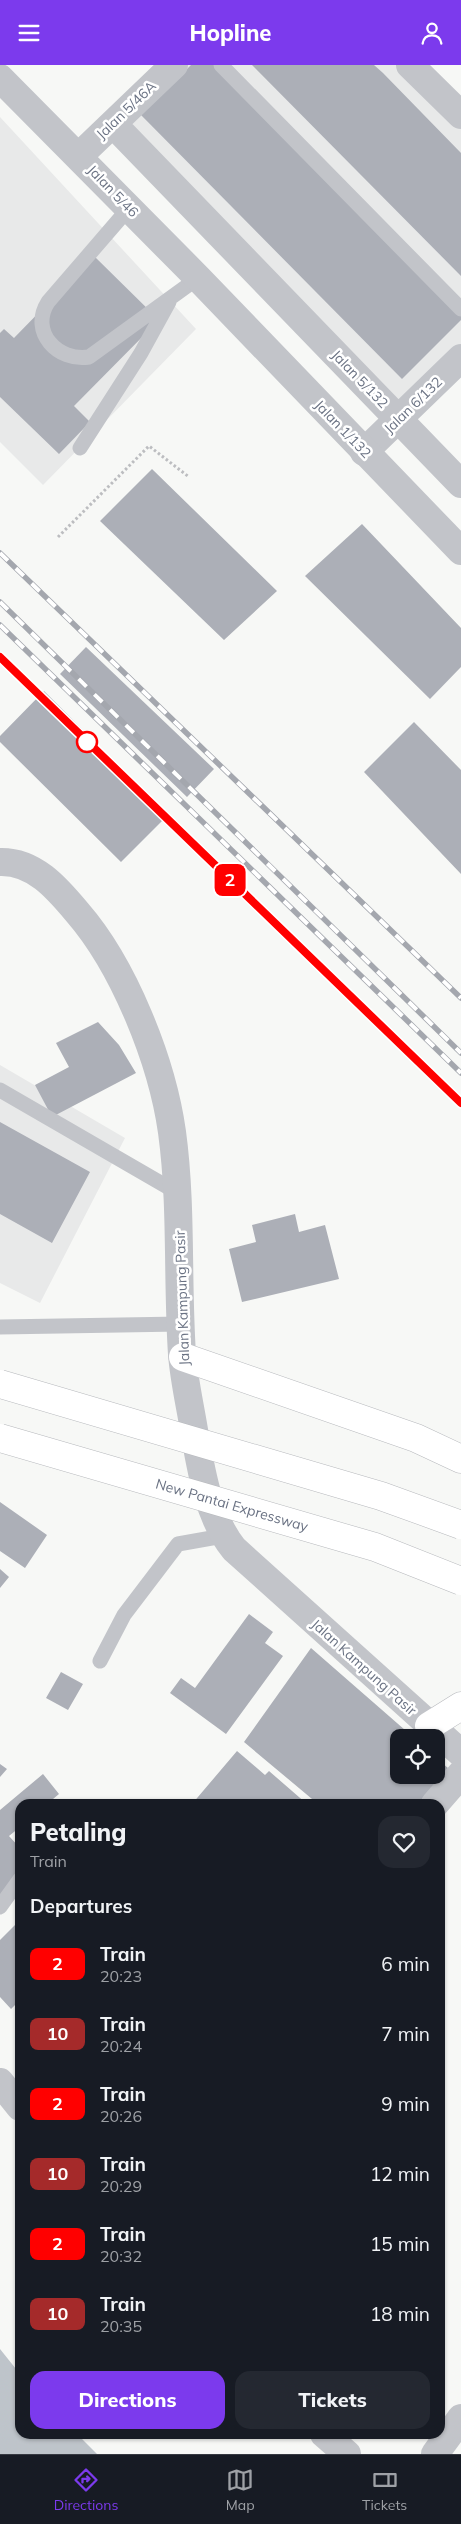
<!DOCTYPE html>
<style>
:root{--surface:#171b24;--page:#242831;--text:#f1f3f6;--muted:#9ea1a6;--line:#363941;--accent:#7c3aed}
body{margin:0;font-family:Mulish,sans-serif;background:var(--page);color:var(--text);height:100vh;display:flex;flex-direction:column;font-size:19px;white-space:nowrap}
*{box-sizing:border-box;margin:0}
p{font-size:16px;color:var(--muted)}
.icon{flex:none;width:28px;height:28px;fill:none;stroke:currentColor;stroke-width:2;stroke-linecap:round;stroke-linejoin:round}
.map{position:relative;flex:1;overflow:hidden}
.sheet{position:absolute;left:15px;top:1734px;width:430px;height:640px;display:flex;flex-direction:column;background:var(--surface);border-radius:15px;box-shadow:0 1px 4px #0004}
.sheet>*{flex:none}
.badge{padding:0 10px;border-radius:8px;font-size:18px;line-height:32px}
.controls{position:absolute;left:390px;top:1664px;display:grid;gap:10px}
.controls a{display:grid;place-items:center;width:55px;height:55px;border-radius:10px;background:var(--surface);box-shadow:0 1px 4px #0004;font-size:25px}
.map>.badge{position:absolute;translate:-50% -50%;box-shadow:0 0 0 2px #fff}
h2{padding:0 15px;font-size:19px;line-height:45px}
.round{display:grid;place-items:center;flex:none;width:52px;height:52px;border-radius:15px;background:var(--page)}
.summary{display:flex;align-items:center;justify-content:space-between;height:85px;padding:0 15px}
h1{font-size:24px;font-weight:800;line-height:38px}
.action{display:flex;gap:10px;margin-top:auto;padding:10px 15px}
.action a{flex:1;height:58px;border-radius:15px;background:var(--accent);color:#fff;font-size:20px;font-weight:800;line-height:58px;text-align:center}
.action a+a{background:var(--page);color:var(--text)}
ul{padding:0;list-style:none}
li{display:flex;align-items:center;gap:15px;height:70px;padding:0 15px}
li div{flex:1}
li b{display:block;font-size:19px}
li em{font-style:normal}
li .badge{min-width:55px;font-weight:700;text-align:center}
header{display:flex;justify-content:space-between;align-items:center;height:65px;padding:0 15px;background:var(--accent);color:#fff;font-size:22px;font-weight:800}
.menu{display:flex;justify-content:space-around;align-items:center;height:70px;border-top:1px solid var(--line);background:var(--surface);font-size:14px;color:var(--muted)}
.menu a{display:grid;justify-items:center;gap:2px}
.menu .on{color:var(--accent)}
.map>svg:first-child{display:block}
.built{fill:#e8e9e9}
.water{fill:#bec4ca}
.building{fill:#acafb7}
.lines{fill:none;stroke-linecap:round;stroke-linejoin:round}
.motorway-casing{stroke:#b7b9bd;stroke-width:29}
.path{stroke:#bcbdc0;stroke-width:3;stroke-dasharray:2.5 2.5;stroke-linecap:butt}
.service{stroke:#c2c4c9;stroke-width:15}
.minor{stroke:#c2c4c9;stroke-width:28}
.tertiary{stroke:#c2c4c9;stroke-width:28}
.motorway{stroke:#fff;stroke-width:28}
.rail-casing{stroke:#a4a7ae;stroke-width:5.5}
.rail{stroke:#fff;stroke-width:4;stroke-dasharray:11;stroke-linecap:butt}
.motorway-bridge-casing{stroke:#b7b9bd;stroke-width:29;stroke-linecap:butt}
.motorway-bridge{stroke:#fff;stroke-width:28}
.line-casing{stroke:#fff;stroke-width:11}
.line{stroke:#f00;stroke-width:8}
.stop-dot{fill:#fff;stroke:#f00;stroke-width:2.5}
.labels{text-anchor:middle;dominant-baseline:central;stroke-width:5;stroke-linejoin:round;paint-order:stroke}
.street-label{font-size:14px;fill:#6a7283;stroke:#fff}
</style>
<header><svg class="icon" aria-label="menu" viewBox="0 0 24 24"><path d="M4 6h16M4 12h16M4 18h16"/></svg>Hopline<svg class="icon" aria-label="person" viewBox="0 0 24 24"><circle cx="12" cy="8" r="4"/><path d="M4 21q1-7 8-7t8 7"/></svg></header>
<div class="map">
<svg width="461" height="2389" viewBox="0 0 461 2389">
<rect width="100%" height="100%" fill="#f7f8f6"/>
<!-- built -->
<path class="built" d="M188,0H398L461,64V282L400,342L128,57Z
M0,52L196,264L43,420L0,377Z
M0,1000L125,1073L40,1238L0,1218Z"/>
<!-- water -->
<path class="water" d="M0,2284L20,2309V2369H77L97,2389H0Z"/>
<!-- building -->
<path class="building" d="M191,0H214L461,250V255L402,314L141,50Z
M252,0H374L383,8L461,88V211Z
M94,191L159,255L74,341L90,357L59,389L0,332V268L4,264L14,273Z
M152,404L277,526L224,575L100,456Z
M362,459L461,563V602L430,634L305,511Z
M86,582L214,704L187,732L60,609Z
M44,626L168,750L121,797L0,677V671Z
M414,657L461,705V809L364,707Z
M98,957L119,980L136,1008L52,1052L35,1020L69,1002L56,978Z
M0,1057L90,1107L52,1178L0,1149Z
M295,1149L299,1167L325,1160L339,1214L242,1237L229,1184L256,1177L252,1160Z
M0,1437L47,1470L25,1503L0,1486Z
M0,1504L9,1512L0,1523Z
M249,1549L273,1567L265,1578L283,1591L226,1669L170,1628L181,1613L195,1623Z
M311,1583L413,1672H399V1710H436V1693L448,1703L418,1739H318L244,1677Z
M61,1607L83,1619L68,1645L46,1633Z
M237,1686L265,1710L269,1706L307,1739H192Z
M0,1699L7,1704L0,1712Z
M43,1709L59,1729L47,1739H20V1762L9,1771L20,1783V1814L0,1831V1745Z
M20,1855V1935L11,1944L0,1932V1875Z"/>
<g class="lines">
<defs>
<path id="motorway" d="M183,1292L416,1373L461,1394
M429,1661L461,1641"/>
</defs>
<!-- motorway casing -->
<use href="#motorway" class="motorway-casing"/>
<!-- path -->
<path class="path" d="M58,472L149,381L189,412"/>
<!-- service -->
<path class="service" d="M221,0L461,244
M129,143L48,237C29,267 58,297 89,292L198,213
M80,383L141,288L169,237
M0,1025L178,1128
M0,1262L181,1259
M100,1596L124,1550L178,1479L223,1471
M0,1842L20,1814"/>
<!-- minor -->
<path class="minor" d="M410,0L461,50
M113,59L461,419
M79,91L174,0
M364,387L461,293
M435,1739L461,1709
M0,2017L20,2042
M324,2369L347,2389
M435,2389L461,2353"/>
<!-- tertiary -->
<path class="tertiary" d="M0,13L198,213L461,486
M0,797C34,796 57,823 77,847C124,901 162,996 172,1067C182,1141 177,1215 182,1289C184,1315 190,1340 194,1365C201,1405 208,1452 234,1484L461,1688"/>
<!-- motorway -->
<use href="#motorway" class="motorway"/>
<defs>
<path id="rail" d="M0,488L461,933
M0,537L461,988
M0,560L461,1008
M0,592L461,1038"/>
</defs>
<!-- rail casing -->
<use href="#rail" class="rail-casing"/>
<!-- rail -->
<use href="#rail" class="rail"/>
<defs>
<path id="motorway-bridge" d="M0,1319L381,1431L461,1460
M0,1373L375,1482L461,1516"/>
</defs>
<!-- motorway-bridge casing -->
<use href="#motorway-bridge" class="motorway-bridge-casing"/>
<!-- motorway-bridge -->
<use href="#motorway-bridge" class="motorway-bridge"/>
</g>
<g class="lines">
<defs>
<path id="line" d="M0,592L461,1038"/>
</defs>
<!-- line casing -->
<use href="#line" class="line-casing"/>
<!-- line -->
<use href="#line" class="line"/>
</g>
<!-- markers -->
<circle class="stop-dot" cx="87" cy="677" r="10"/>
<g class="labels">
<!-- street labels -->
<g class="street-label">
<text transform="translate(126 45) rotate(-44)">Jalan 5/46A</text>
<text transform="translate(113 126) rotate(46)">Jalan 5/46</text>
<text transform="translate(360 314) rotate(46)">Jalan 5/132</text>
<text transform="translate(413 340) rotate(-44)">Jalan 6/132</text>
<text transform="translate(343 364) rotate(46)">Jalan 1/132</text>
<text transform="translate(182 1233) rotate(-92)">Jalan Kampung Pasir</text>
<text transform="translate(232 1440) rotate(16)">New Pantai Expressway</text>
<text transform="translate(364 1602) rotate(42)">Jalan Kampung Pasir</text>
</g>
</g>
</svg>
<div class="controls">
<a><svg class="icon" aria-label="locate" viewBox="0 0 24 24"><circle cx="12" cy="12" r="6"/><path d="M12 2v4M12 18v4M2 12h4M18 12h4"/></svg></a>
</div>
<b class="badge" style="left:230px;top:815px;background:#f00;color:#fff">2</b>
<section class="sheet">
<div class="summary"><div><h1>Petaling</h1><p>Train</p></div><a class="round"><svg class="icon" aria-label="heart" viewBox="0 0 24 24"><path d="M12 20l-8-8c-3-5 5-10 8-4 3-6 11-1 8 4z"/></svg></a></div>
<h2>Departures</h2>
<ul>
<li><span class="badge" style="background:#f00;color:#fff">2</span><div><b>Train</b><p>20:23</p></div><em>6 min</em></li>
<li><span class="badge" style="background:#a52a2a;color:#fff">10</span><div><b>Train</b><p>20:24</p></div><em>7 min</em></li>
<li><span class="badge" style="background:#f00;color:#fff">2</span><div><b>Train</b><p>20:26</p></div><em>9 min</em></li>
<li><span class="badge" style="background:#a52a2a;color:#fff">10</span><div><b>Train</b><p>20:29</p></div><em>12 min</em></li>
<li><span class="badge" style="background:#f00;color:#fff">2</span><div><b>Train</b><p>20:32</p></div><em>15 min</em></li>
<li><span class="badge" style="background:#a52a2a;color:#fff">10</span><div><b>Train</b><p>20:35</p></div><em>18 min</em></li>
</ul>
<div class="action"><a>Directions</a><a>Tickets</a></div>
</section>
</div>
<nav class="menu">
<a class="on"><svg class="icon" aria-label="directions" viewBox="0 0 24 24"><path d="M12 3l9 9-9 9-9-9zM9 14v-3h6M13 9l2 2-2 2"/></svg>Directions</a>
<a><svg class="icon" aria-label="map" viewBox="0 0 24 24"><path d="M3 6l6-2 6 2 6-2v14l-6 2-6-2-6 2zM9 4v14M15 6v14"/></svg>Map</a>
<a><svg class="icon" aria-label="tickets" viewBox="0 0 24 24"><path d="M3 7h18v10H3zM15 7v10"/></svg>Tickets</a>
</nav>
